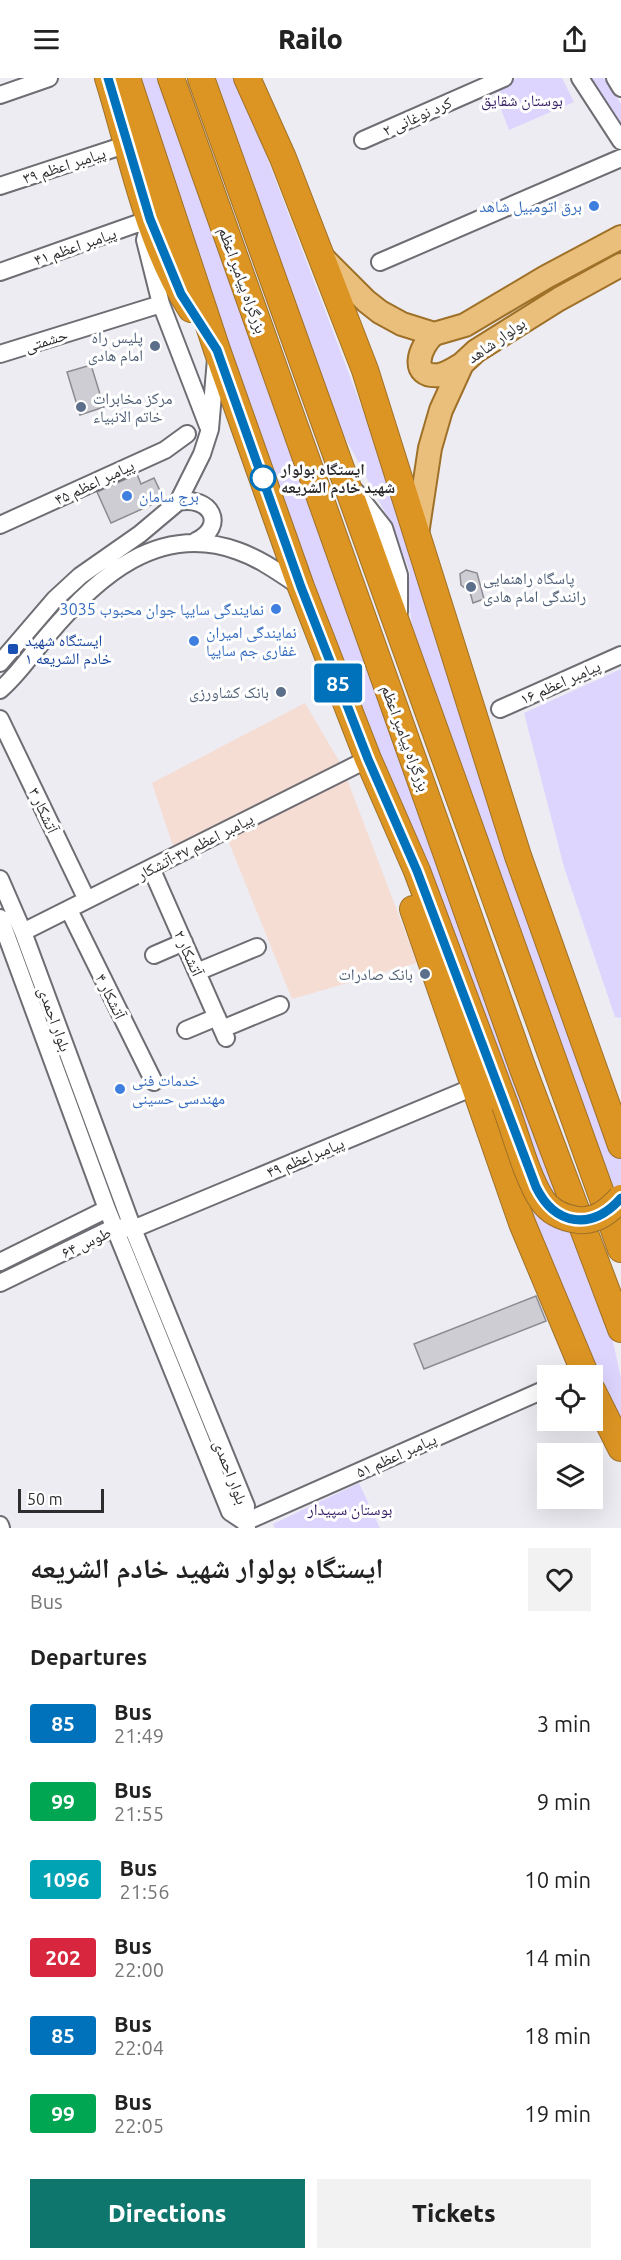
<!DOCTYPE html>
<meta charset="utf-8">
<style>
:root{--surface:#fff;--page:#f2f2f2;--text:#222;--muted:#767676;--accent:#0f766e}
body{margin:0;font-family:Ubuntu,"Noto Naskh Arabic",sans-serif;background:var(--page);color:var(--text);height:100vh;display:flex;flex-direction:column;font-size:22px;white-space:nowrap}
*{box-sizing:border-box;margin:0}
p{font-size:20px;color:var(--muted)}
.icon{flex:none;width:33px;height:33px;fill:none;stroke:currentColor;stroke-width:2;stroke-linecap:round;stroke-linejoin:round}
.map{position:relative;height:1450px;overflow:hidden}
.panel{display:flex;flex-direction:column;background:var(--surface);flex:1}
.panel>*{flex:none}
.badge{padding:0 12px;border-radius:4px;font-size:21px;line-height:39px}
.fabs{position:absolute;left:537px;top:1287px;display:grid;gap:12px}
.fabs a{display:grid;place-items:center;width:66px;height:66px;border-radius:0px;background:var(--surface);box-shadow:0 6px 24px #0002;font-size:30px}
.scale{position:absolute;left:18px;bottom:15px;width:86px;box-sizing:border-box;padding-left:6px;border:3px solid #2d2d30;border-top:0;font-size:16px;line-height:21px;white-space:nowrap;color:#2d2d30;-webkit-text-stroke:4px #fff;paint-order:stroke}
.map>.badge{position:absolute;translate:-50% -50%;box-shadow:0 0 0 3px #fff}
h2{padding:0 30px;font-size:22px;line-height:54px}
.round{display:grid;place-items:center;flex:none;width:63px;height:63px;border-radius:0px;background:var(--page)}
.summary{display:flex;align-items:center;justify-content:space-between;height:102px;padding:0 30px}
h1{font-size:28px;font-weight:800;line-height:45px}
.primary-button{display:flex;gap:12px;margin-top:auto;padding:12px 30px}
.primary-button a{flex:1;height:69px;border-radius:0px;background:var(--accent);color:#fff;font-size:24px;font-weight:800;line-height:69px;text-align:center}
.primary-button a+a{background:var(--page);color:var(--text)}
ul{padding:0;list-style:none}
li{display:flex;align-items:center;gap:18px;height:78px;padding:0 30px}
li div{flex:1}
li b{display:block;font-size:22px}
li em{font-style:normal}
li .badge{min-width:66px;font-weight:700;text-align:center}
header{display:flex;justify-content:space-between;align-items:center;height:78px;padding:0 30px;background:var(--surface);font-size:27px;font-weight:800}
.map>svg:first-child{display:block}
.commercial{fill:#f5ddd3}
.green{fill:#ddd5fe}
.building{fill:#cfcdd4;stroke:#8c8b91;stroke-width:1.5}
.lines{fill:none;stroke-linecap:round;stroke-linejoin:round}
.minor-casing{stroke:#6e6d73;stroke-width:20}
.major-casing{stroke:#9f7128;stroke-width:26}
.highway-casing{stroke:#9f7128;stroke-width:28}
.minor{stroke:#fff;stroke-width:16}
.major{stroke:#eabf7b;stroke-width:22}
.highway{stroke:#dc9523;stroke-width:26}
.highway-bridge-casing{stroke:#9f7128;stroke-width:28;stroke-linecap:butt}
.highway-bridge{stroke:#dc9523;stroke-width:26}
.line-casing{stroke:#fff;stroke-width:14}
.line{stroke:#0072bc;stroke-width:9}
.shop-dot{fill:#3f7fe0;stroke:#fff;stroke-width:2}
.service-dot{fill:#5c6f8a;stroke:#fff;stroke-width:2}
.stop-dot{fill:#fff;stroke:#0072bc;stroke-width:3}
.transit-dot{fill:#1a4fb4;stroke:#fff;stroke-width:2}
.labels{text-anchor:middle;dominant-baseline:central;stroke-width:6;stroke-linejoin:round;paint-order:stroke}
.park-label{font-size:16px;fill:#341c62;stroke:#fff}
.street-label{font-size:16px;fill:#2d2d30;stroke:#fff}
.shop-label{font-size:16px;fill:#366cbe;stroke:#fff;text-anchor:start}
.service-label{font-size:16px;fill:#4e5e75;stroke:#fff;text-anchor:end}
.stop-label{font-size:16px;font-weight:bold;fill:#2d2d30;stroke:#fff;text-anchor:start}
.transit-label{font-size:16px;fill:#164399;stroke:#fff;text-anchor:start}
</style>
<header><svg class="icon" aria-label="menu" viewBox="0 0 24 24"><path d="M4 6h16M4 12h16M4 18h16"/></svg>Railo<svg class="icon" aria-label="share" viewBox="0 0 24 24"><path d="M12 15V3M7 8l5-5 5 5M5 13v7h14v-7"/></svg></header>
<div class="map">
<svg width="621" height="1450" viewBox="0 0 621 1450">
<rect width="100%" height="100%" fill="#edecf3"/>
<!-- commercial -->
<path class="commercial" d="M305,625L342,688L417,885L292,921L221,745L173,768L152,705Z"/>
<!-- green -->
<path class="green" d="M140,0H161L607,1237L621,1300V1348L537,1165L379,686L243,321Z
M216,0H237L410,457L621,1074V1137L412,550L408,514L410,494L393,449L340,350Z
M517,0H562L574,24L509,52L493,10Z
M587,0H604L621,26V53Z
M621,591V940L615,939L564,789L524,635Z
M359,1405L380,1450H275L273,1446Z"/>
<!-- building -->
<path class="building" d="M91,287L104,329L80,337L67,294Z
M137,396L141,406L154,400L161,415L148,421L151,427L111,445L97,414Z
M466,492L477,495L484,521L473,525L470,514L461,507L460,496Z
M536,1218L546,1243L424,1291L414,1266Z"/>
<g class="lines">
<defs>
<path id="minor" d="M580,0L621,63
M615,0L621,10
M0,17L49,0
M363,62L504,0
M0,108L128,66
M147,154L145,162L161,226L208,348
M380,184L621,80
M0,194L150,141
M0,276L161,226
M355,413L384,450L399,497V534
M178,424C211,417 227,448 196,463
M0,447L165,372L187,356
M0,585L55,521L80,498L140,456L178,424L202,376L210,351L216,281
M0,612C19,596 32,575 48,557C97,499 158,444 238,473C261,481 281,496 301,509
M500,631L621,577
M0,641L87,822
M151,790L226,960
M0,801L23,854L133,1151L246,1428L245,1444L247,1450
M69,832L154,1004
M0,840L107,1131L230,1434L245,1444
M23,854L368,681
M154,877L184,864
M197,894L257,869
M222,951L280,927
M186,952L217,939
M0,1184L107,1131
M0,1205L115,1149L133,1151L476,1008
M245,1444L548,1310
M0,1447L1,1450"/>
<path id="major" d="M323,180L366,223L380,234L402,246L434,256L465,247L546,199L621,159
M434,256C419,269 409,300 439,297C447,296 455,290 462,286
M417,456L430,370L441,332L462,286L476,273L559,221L621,187"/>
<path id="highway" d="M108,0C132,76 147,163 191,231
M127,0L217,272L301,509L368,681L417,793L505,1027
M171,0L523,991L621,1251
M201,0L621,1171
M247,0L283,80L365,292L518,778L621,1067
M413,831L522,1145L586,1298
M592,1312L621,1370"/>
</defs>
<!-- minor casing -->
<use href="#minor" class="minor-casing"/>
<!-- major casing -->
<use href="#major" class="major-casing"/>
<!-- highway casing -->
<use href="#highway" class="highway-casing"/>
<!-- minor -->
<use href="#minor" class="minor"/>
<!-- major -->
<use href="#major" class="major"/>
<!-- highway -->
<use href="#highway" class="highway"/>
<defs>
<path id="highway-bridge" d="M505,1027C515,1054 527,1100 542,1122C550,1134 564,1140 578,1142C596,1144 609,1133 621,1120"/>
</defs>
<!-- highway-bridge casing -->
<use href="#highway-bridge" class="highway-bridge-casing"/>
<!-- highway-bridge -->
<use href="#highway-bridge" class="highway-bridge"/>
</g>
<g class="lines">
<defs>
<path id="line" d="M108,0L150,141L181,216L217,272L301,509L368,681L417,793L536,1109C555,1148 592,1153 621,1120"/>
</defs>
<!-- line casing -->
<use href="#line" class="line-casing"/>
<!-- line -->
<use href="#line" class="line"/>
</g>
<!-- markers -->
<g class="shop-dot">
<circle cx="594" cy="128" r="6"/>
<circle cx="127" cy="418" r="6"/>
<circle cx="276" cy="531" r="6"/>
<circle cx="194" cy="563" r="6"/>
<circle cx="120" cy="1011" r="6"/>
</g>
<g class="service-dot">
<circle cx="155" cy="268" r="6"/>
<circle cx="81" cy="329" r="6"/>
<circle cx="471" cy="509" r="6"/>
<circle cx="281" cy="614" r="6"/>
<circle cx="425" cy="896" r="6"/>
</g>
<circle class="stop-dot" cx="263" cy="400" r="12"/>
<rect class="transit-dot" x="7" y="565" width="12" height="12" rx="3"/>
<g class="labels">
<!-- park labels -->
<g class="park-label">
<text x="522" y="22">بوستان شقایق</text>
<text x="350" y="1431">بوستان سپیدار</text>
</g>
<!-- street labels -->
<g class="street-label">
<text transform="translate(417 38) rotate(-24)">کرد نوغانی ۲</text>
<text transform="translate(64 87) rotate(-18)">پیامبر اعظم ۳۹</text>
<text transform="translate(75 168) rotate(-19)">پیامبر اعظم ۴۱</text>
<text transform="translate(243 202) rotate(70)">بزرگراه پیامبر اعظم</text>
<text transform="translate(46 262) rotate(-17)">حشمتی</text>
<text transform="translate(496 262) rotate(-35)">بولوار شاهد</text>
<text transform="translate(94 404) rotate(-25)">پیامبر اعظم ۴۵</text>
<text transform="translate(560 604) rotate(-24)">پیامبر اعظم ۱۶</text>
<text transform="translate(406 660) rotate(70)">بزرگراه پیامبر اعظم</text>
<text transform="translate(44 732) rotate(65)">آتشکار ۳</text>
<text transform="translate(195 768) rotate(-27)">پیامبر اعظم ۴۷-آتشکار</text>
<text transform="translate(189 875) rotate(66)">آتشکار ۲</text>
<text transform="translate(111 918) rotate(64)">آتشکار ۴</text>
<text transform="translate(55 941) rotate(70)">بلوار احمدی</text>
<text transform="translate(305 1079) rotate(-22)">پیامبراعظم ۴۹</text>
<text transform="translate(86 1164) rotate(-25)">طوس ۶۴</text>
<text transform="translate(396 1377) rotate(-24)">پیامبر اعظم ۵۱</text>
<text transform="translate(231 1394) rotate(69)">بلوار احمدی</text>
</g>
<!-- shop labels -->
<g class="shop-label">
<text x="582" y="128" text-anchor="end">برق اتومبیل شاهد</text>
<text x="139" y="418">برج سامان</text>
<text x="264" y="531" text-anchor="end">نمایندگی سایپا جوان محبوب 3035</text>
<text x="206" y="554">نمایندگی امیران<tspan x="206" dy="18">غفاری جم سایپا</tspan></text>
<text x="132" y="1002">خدمات فنی<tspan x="132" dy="18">مهندسی حسینی</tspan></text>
</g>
<!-- service labels -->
<g class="service-label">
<text x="143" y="259">پلیس راه<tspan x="143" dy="18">امام هادی</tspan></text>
<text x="93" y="320" text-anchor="start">مرکز مخابرات<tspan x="93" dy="18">خاتم الانبیاء</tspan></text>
<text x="483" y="500" text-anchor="start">پاسگاه راهنمایی<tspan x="483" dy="18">رانندگی امام هادی</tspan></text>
<text x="269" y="614">بانک کشاورزی</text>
<text x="413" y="896">بانک صادرات</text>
</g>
<!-- stop labels -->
<g class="stop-label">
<text x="281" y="391">ایستگاه بولوار<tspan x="281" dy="18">شهید خادم الشریعه</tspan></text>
</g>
<!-- transit labels -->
<g class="transit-label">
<text x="25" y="562">ایستگاه شهید<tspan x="25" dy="18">خادم الشریعه ۱</tspan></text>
</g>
</g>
</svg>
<div class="fabs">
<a><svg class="icon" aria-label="locate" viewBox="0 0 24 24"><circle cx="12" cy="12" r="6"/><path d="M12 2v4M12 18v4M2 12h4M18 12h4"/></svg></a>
<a><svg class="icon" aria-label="layers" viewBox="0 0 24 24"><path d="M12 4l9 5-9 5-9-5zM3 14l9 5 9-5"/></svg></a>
</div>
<div class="scale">50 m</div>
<b class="badge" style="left:338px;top:605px;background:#0072bc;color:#fff">85</b>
</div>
<section class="panel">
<div class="summary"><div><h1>ایستگاه بولوار شهید خادم الشریعه</h1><p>Bus</p></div><a class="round"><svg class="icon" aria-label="heart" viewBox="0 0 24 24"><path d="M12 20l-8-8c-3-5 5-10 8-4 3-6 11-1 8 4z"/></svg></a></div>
<h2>Departures</h2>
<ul>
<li><span class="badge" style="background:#0072bc;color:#fff">85</span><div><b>Bus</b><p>21:49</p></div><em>3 min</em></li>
<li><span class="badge" style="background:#00a651;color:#fff">99</span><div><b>Bus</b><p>21:55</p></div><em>9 min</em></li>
<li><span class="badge" style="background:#00a3b4;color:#fff">1096</span><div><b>Bus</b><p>21:56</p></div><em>10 min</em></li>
<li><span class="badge" style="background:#d7263d;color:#fff">202</span><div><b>Bus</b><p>22:00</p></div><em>14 min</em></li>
<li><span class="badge" style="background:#0072bc;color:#fff">85</span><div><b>Bus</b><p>22:04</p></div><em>18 min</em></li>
<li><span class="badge" style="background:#00a651;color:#fff">99</span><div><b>Bus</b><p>22:05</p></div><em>19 min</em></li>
</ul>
<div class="primary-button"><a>Directions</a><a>Tickets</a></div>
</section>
